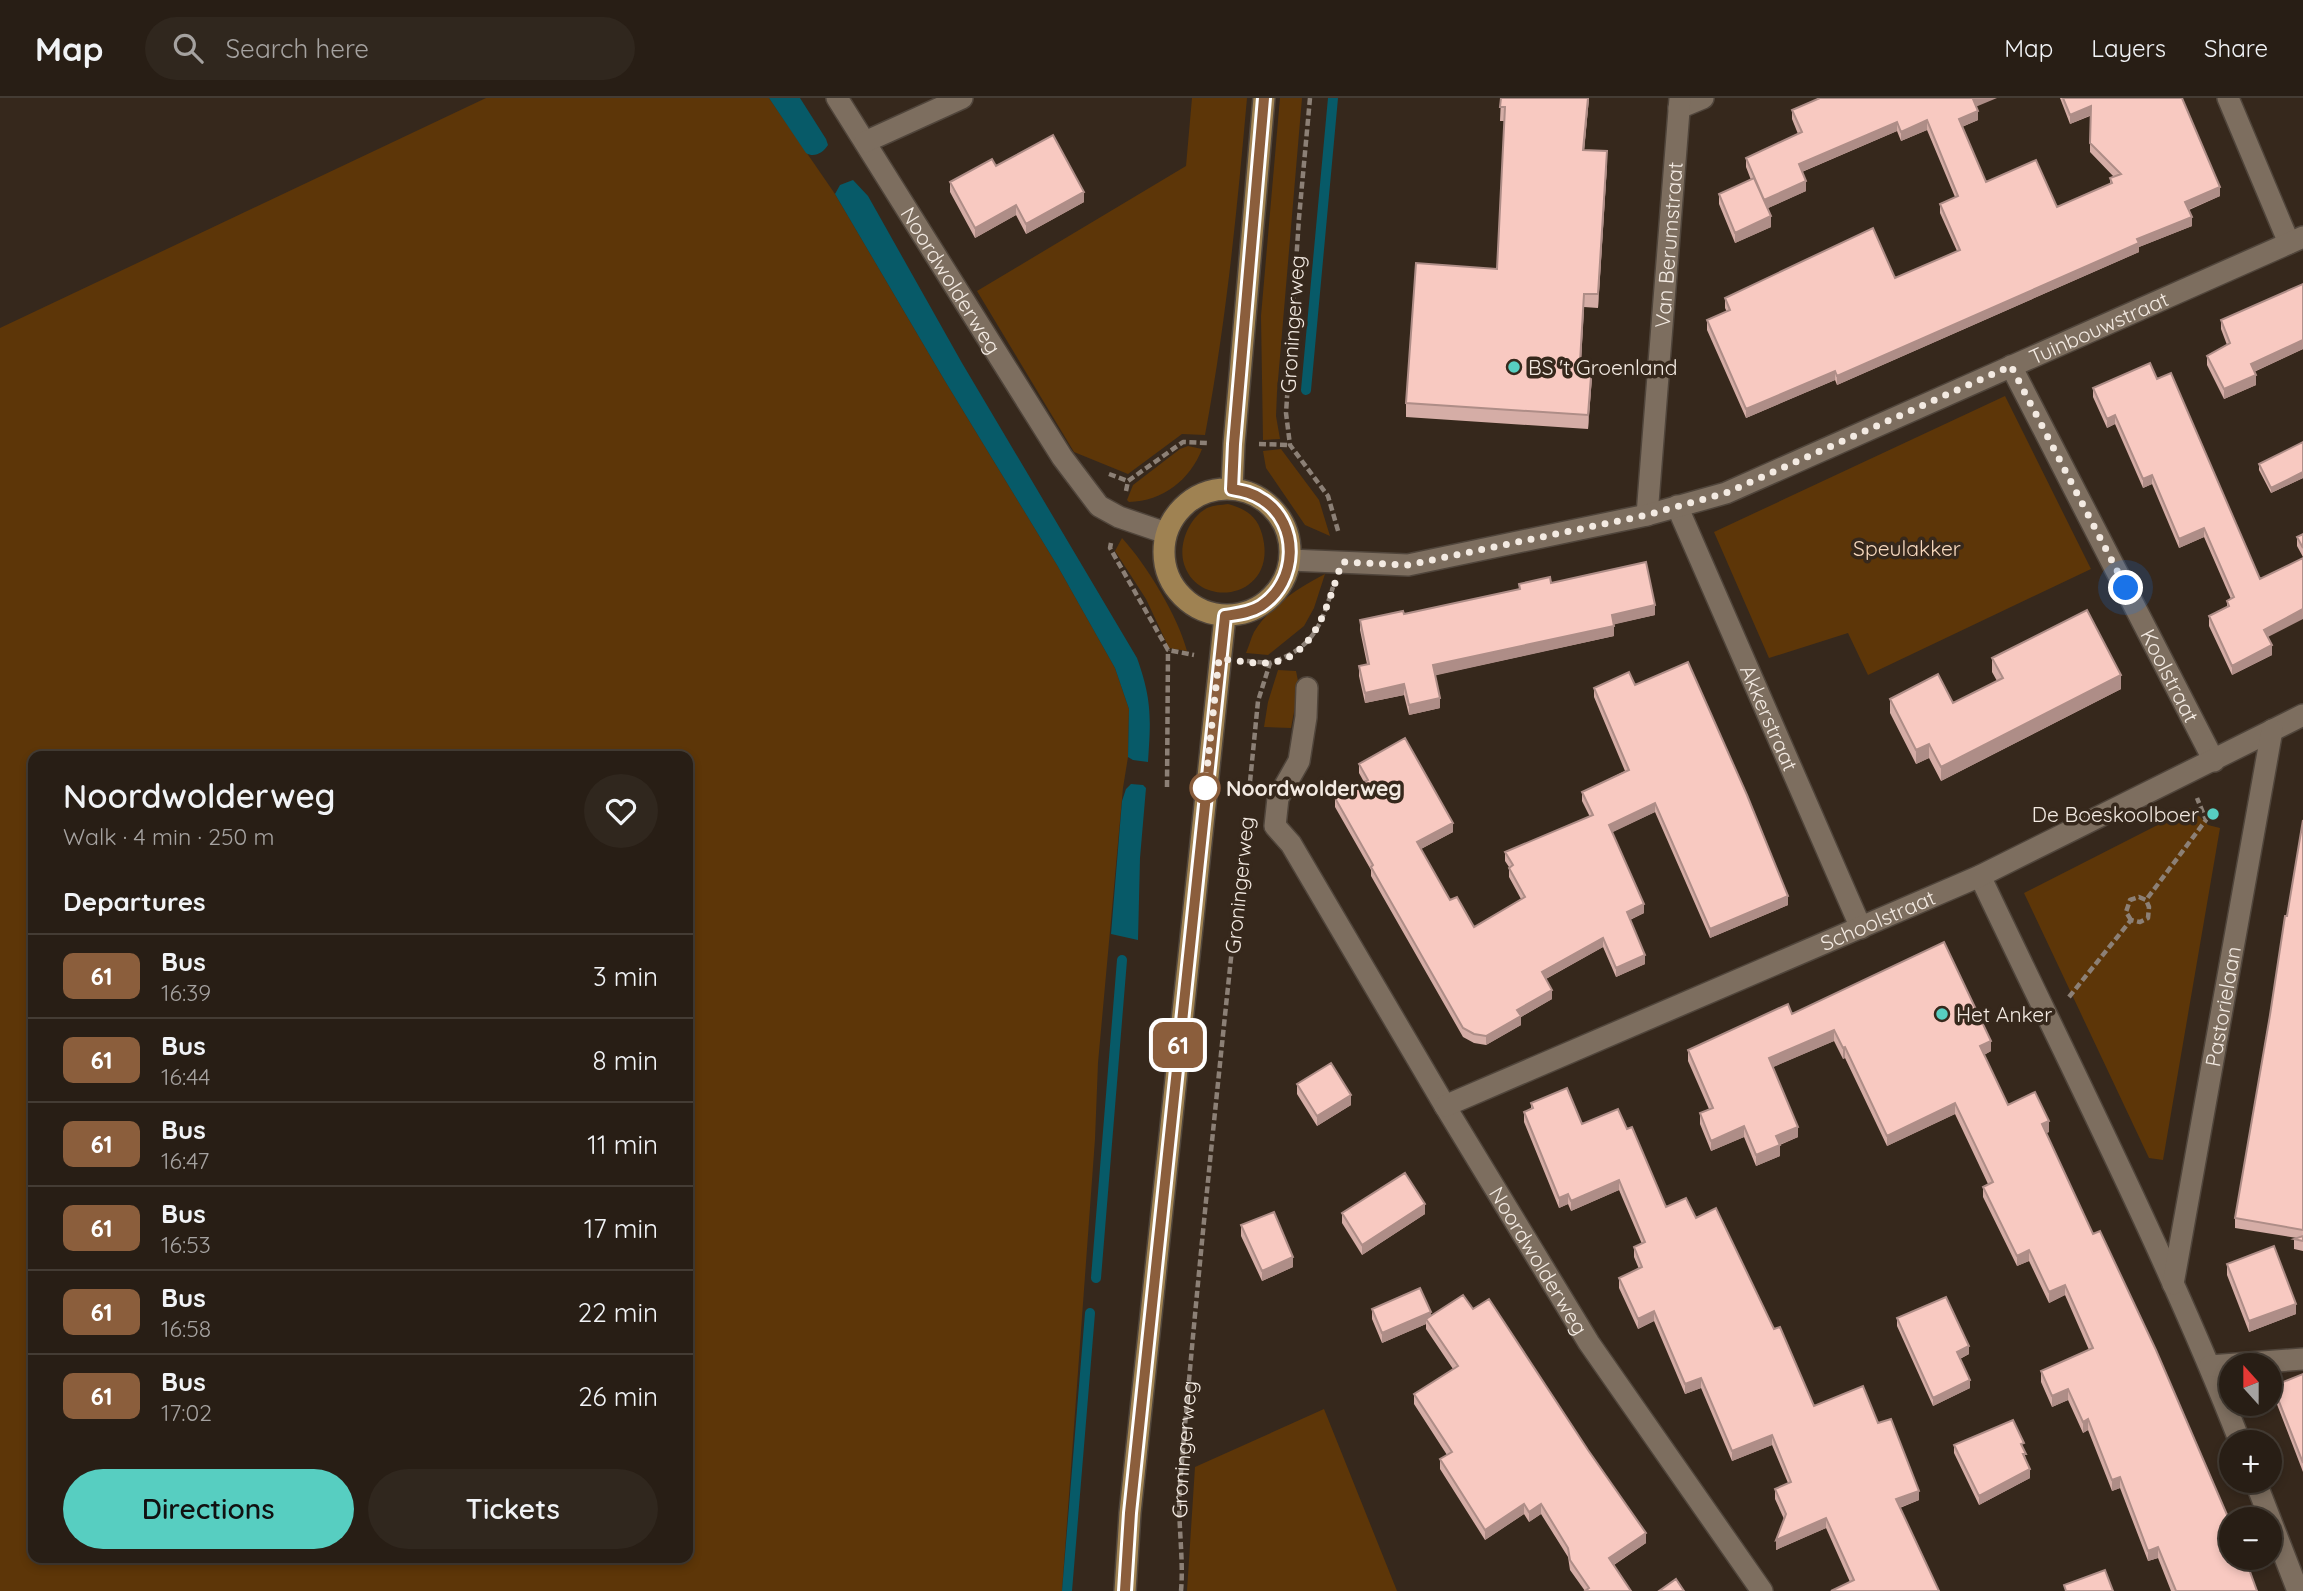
<!DOCTYPE html>
<meta charset="utf-8">
<style>
:root{--surface:#281e15;--page:#30271e;--text:#f1f3f6;--muted:#a5a2a0;--line:#443c34;--accent:#57cec1}
body{margin:0;font-family:Quicksand,sans-serif;background:var(--page);color:var(--text);height:100vh;display:flex;flex-direction:column;font-size:26px;white-space:nowrap}
*{box-sizing:border-box;margin:0}
p{font-size:23px;color:var(--muted)}
.icon{flex:none;width:38px;height:38px;fill:none;stroke:currentColor;stroke-width:2;stroke-linecap:round;stroke-linejoin:round}
.map{position:relative;flex:1;overflow:hidden}
.sheet{position:absolute;left:28px;top:653px;width:665px;height:812px;display:flex;flex-direction:column;background:var(--surface);border-radius:14px;box-shadow:0 4px 10px #0003,0 0 0 2px var(--line)}
.sheet>*{flex:none}
.badge{padding:0 14px;border-radius:10px;font-size:24px;line-height:46px}
.needle{width:46px;rotate:339deg}
.controls{position:absolute;left:2219px;top:1255px;display:grid;gap:14px}
.controls a{display:grid;place-items:center;width:63px;height:63px;border-radius:50%;background:var(--surface);box-shadow:0 4px 10px #0003,0 0 0 2px var(--line);font-size:35px}
.you{position:absolute;width:35px;height:35px;margin:-18px;border:5px solid #fff;border-radius:50%;background:#1a73e8;box-shadow:0 0 0 10px #1a73e833}
.map>.badge{position:absolute;translate:-50% -50%;box-shadow:0 0 0 4px #fff}
h2{padding:0 35px;font-size:26px;line-height:63px}
.round{display:grid;place-items:center;flex:none;width:74px;height:74px;border-radius:37px;background:var(--page)}
.headline{display:flex;align-items:center;justify-content:space-between;height:119px;padding:0 35px}
h1{font-size:33px;font-weight:600;line-height:52px}
.action{display:flex;gap:14px;margin-top:auto;padding:14px 35px}
.action a{flex:1;height:80px;border-radius:42px;background:var(--accent);color:#111;font-size:28px;font-weight:600;line-height:80px;text-align:center}
.action a+a{background:var(--page);color:var(--text)}
ul{padding:0;list-style:none}
li{display:flex;align-items:center;gap:21px;height:84px;padding:0 35px;border-top:2px solid var(--line)}
li div{flex:1}
li b{display:block;font-size:26px}
li em{font-style:normal}
li .badge{min-width:77px;font-weight:700;text-align:center}
header{display:flex;align-items:center;gap:42px;box-sizing:border-box;height:98px;padding:0 35px;background:var(--surface);border-bottom:2px solid var(--line)}
header strong{font-size:33px}
nav{display:flex;gap:38px;margin-inline-start:auto;font-size:24px}
.search{width:490px;height:63px;background:var(--page);display:flex;align-items:center;gap:18px;box-sizing:border-box;padding:0 24px;border-radius:38px;color:var(--muted);font-size:26px}
.map>svg:first-child{display:block}
.green{fill:#5d3608;fill-rule:evenodd}
.water{fill:#075a68}
.lines{fill:none;stroke-linecap:round;stroke-linejoin:round}
.stream{stroke:#075a68;stroke-width:10}
.minor-casing{stroke:#50453b;stroke-width:24}
.major-casing{stroke:#50453b;stroke-width:24}
.path{stroke:#8c8076;stroke-width:4.5;stroke-dasharray:7 3.5;stroke-linecap:butt}
.minor{stroke:#7d6e5f;stroke-width:21}
.major{stroke:#9f8252;stroke-width:21}
.wall{fill:#d5ada6}
.shaded-wall{fill:#ae8d87}
.building{fill:#f8c9c1;stroke:#ae8d87;stroke-width:2}
.line-casing{stroke:#fff;stroke-width:16}
.line{stroke:#8b5e3c;stroke-width:10}
.walk{stroke:#f3eae2;stroke-width:7;stroke-dasharray:0 12.6}
.poi-dot{fill:#57cec1;stroke:#36281c;stroke-width:2.5}
.stop-dot{fill:#fff;stroke:#8b5e3c;stroke-width:3.5}
.labels{text-anchor:middle;dominant-baseline:central;stroke-width:7;stroke-linejoin:round;paint-order:stroke}
.street-label{font-size:21px;fill:#f3eae2;stroke:#36281c}
.poi-label{font-size:21px;fill:#f3eae2;stroke:#36281c;text-anchor:start}
.park-label{font-size:21px;fill:#f7d9bf;stroke:#36281c}
.stop-label{font-size:21px;font-weight:bold;fill:#f3eae2;stroke:#36281c;text-anchor:start}
</style>
<header>
<strong>Map</strong>
<div class="search"><svg class="icon" aria-label="search" viewBox="0 0 24 24"><circle cx="10" cy="10" r="6"/><path d="M15 15l6 6"/></svg>Search here</div>
<nav><a>Map</a><a>Layers</a><a>Share</a></nav>
</header>
<div class="map">
<svg width="2303" height="1493" viewBox="0 0 2303 1493">
<rect width="100%" height="100%" fill="#36281c"/>
<!-- green -->
<path class="green" d="M486,0H769L835,96L945,283L1057,467L1115,570L1129,611L1128,659L1123,690L1098,965L1095,1041L1062,1493H0V230ZM33,658H688V1460H33Z
M1192,0H1247C1237,113 1226,225 1205,337L1182,336L1128,376L1074,354L977,193L1186,68Z
M1280,0H1302L1277,294L1276,318L1280,341L1263,342L1261,218Z
M2005,298L2091,471L1868,577L1848,535L1769,560L1714,434Z
M1188,348L1202,351C1190,382 1163,403 1129,404L1127,402L1133,387L1180,351Z
M1281,351L1319,402L1330,438L1305,427L1266,370L1263,353Z
M1228,406C1246,411 1257,418 1262,436C1280,500 1199,514 1184,466C1178,446 1189,420 1207,410C1214,407 1221,407 1228,406Z
M1122,440C1146,466 1178,518 1187,553L1169,550L1146,501L1115,453Z
M1325,476L1314,510L1304,528L1268,557L1246,555C1249,548 1251,540 1254,534C1269,509 1299,489 1325,476Z
M1278,572L1296,573L1299,588L1291,630L1264,629L1268,604Z
M2191,710L2208,727L2220,730L2163,1062L2149,1060L2024,795Z
M1324,1311L1397,1493H1187L1195,1369Z"/>
<!-- water -->
<path class="water" d="M769,0H800L826,41L828,47C823,55 814,60 806,55Z
M853,82L868,98L962,265L1137,560C1152,602 1151,620 1148,664L1133,662L1128,659L1129,611L1115,570L1057,467L945,283L835,96L840,87Z
M1131,686L1143,687L1146,690L1140,760L1138,842L1111,836L1122,703L1126,691Z"/>
<g class="lines">
<!-- stream -->
<path class="stream" d="M1306,292L1333,0
M1096,1180L1122,862
M1067,1493L1090,1215"/>
<defs>
<g id="minor">
<path id="s2" d="M837,0L1062,359L1099,408L1119,419L1166,435"/>
<path d="M2228,0L2289,145"/>
<path d="M1679,10L1703,0"/>
<path d="M865,44L962,0"/>
<path id="s3" d="M2011,268L2214,663"/>
<path id="s4" d="M1677,408L1861,830"/>
<path id="s5" d="M1647,417L1680,0"/>
<path id="s6" d="M1290,462L1408,467L1647,417L1726,395L2303,139"/>
<path id="s7" d="M1307,590L1306,619L1299,663L1278,700L1275,728L1291,746L1445,1008L1589,1245L1762,1493"/>
<path d="M1980,778C2069,966 2164,1151 2240,1344"/>
<path id="s8" d="M1445,1008L1980,778L2303,617"/>
<path id="s9" d="M2173,1186L2272,632"/>
<path d="M2210,1268L2303,1261"/>
<path d="M2255,1382L2298,1493"/>
</g>
<path id="major" d="M1164 454a63 63 0 1 1 126 0a63 63 0 1 1-126 0Z
M1232,391L1234,346L1264,0
M1125,1493L1130,1415L1225,518"/>
</defs>
<!-- minor casing -->
<use href="#minor" class="minor-casing"/>
<!-- major casing -->
<use href="#major" class="major-casing"/>
<!-- path -->
<g class="path">
<path d="M1310,0L1299,120L1286,315L1290,347L1328,398L1339,436"/>
<path d="M1259,346L1290,347"/>
<path d="M1109,376L1128,383"/>
<path d="M1126,393L1128,383L1183,344L1208,345"/>
<path d="M1111,445L1110,450L1168,552L1194,557"/>
<path d="M1247,563L1270,565"/>
<path d="M1167,689L1168,552"/>
<path d="M1249,694L1258,603L1270,565C1313,550 1320,530 1333,489"/>
<path d="M2131,822L2126,814L2130,802L2139,799L2146,802L2206,722L2197,700"/>
<path d="M2069,899L2131,822L2140,824L2148,820L2149,809L2146,802"/>
<path id="s1" d="M1181,1493C1184,1458 1177,1422 1180,1387C1198,1167 1222,947 1245,727"/>
</g>
<!-- minor -->
<use href="#minor" class="minor"/>
<!-- major -->
<use href="#major" class="major"/>
</g>
<!-- wall -->
<path class="wall" d="M1501,0H1589L1584,52L1607,67L1598,210L1584,209L1581,264L1592,279L1588,331L1406,319V305L1497,171L1505,23H1500Z
M2060,0H2182L2220,98L2189,112L2192,128L2139,149V154L1837,287L1835,282L1746,320L1707,232V222L1727,214L1725,210V200L1895,180L1957,153L1940,115V106L1955,99L1927,32L1901,43L1897,33L1802,74L1806,93L1768,110L1771,129L1735,145L1719,106V96L1751,82L1746,69V60L1798,36L1792,21V12L1977,9L1978,22L1962,29L1986,84L2057,109L2110,86V80L2114,79L2090,54V18L2070,26Z
M996,68L1084,104L1026,136L1016,117L975,140L950,94V84Z
M2303,186V251L2254,274L2256,287L2224,301L2207,267V258L2227,247L2221,231V222Z
M2150,265L2268,539L2272,557L2232,577L2209,528V518L2227,509V503L2231,501L2204,439L2179,450L2152,386L2143,390L2115,326L2107,330L2093,299V290Z
M2303,344V380L2271,395L2259,372V366Z
M2303,436V459L2297,448V439Z
M1551,485L1655,517L1614,526V538L1435,577L1440,610L1409,617L1404,597L1365,605L1359,578V568L1367,566L1360,532V522L1404,516L1519,491V486Z
M1992,560L2121,591L1941,683L1929,660L1916,666L1890,615V601L1953,605L1997,583L1992,574Z
M1635,587L1788,807L1710,840L1655,714L1612,734L1644,815L1630,822L1645,866L1616,879L1603,849L1546,881L1552,901L1521,919V927L1486,947L1474,945L1463,939L1371,778V772L1335,709V700L1364,684L1359,675V666L1453,734L1421,751L1450,802L1474,829L1521,801L1509,779V769L1505,763V754L1590,719L1582,703V694L1625,673L1594,599V590Z
M2303,722V1153L2294,1151V1141L2297,1140L2235,1130V1120Z
M1792,916L1991,953L1984,957L2008,1007L2049,1034L2046,1035L2257,1493H2171L2158,1460L2148,1463L2120,1390L2112,1393L2088,1332L2083,1335L2068,1302L2052,1309L2041,1284V1273L2089,1252L2065,1197L2049,1205L2029,1163L2017,1168L1983,1099V1089L1988,1086L1955,1016L1887,1048L1845,960L1843,961L1834,943L1773,969L1798,1039L1780,1047V1058L1756,1068L1744,1039L1711,1053L1700,1026V1015L1709,1011L1688,963V952Z
M1297,986L1351,1007L1317,1028L1297,996Z
M1531,1005L1582,1026L1666,1109L1696,1120L1774,1231L1814,1308L1878,1325L1919,1402L1900,1410L1939,1493L1850,1484L1826,1430L1776,1452L1784,1421L1775,1401V1391L1788,1385L1772,1347L1732,1363L1701,1290L1685,1296L1654,1223L1638,1231L1619,1190V1180L1639,1171L1634,1159V1149L1642,1146L1619,1092L1571,1113L1568,1106L1559,1110L1524,1024V1014L1531,1011Z
M1342,1115L1425,1116L1362,1157L1342,1125Z
M1241,1127L1293,1169L1262,1183L1241,1138Z
M2227,1166L2296,1216L2249,1234L2227,1177Z
M1372,1211L1431,1218L1473,1211L1646,1445L1614,1467L1631,1493H1585L1570,1472L1568,1459L1541,1416L1529,1424L1524,1416L1485,1442L1440,1371V1361L1447,1357L1414,1306V1296L1453,1271L1426,1231V1226L1382,1245L1372,1221Z
M1897,1220L1969,1256L1960,1261L1970,1290L1933,1308L1897,1228Z
M2303,1276V1374L2273,1296V1288Z
M1954,1347L2024,1353L2030,1380L1979,1407L1954,1355Z"/>
<!-- shaded-wall -->
<path class="shaded-wall" d="M1588,0H1589L1583,66V52Z
M1975,0H1997L1973,10V1Z
M2091,8V17L2070,26V17Z
M1978,13V22L1959,30V21Z
M1927,22V32L1901,43V34Z
M1897,24V33L1799,75V66Z
M1607,53V67L1598,210V196Z
M1806,83V93L1764,112V102Z
M2220,89V98L2185,113V104Z
M1084,94V104L1026,136V126Z
M1016,107V117L975,140V130Z
M1771,118V129L1735,145V135Z
M2192,119V128L2139,149V154L1837,287V278L2137,141Z
M1584,196V209L1580,278V264Z
M2303,242V251L2251,275V266Z
M1592,265V279L1588,331V317Z
M1835,273V282L1746,320V311Z
M2256,277V287L2224,301V291Z
M2115,317V326L2107,330V321Z
M2303,374V380L2271,395V390Z
M2152,377V386L2143,390V381Z
M2204,430V439L2179,450V441Z
M1655,507V517L1612,527V517Z
M2303,511V521L2264,541V532Z
M1614,528V538L1433,578V567Z
M2272,547V557L2232,577V568Z
M2121,577V591L1941,683V669Z
M1404,586V597L1365,605V595Z
M1440,600V610L1409,617V607Z
M1929,646V660L1916,666V652Z
M1655,705V714L1609,736V727Z
M1453,725V734L1417,753V744Z
M1788,798V807L1710,840V831Z
M1644,806V815L1627,823V814Z
M1603,840V849L1542,883V874Z
M1645,857V866L1616,879V870Z
M1552,892V901L1521,919V927L1486,947V938L1517,912Z
M1834,932V943L1769,971V960Z
M1991,943V953L1980,959V948Z
M1845,949V960L1843,961V950Z
M1351,997V1007L1317,1028V1018Z
M1955,1005V1016L1887,1048V1038Z
M2049,1023V1034L2042,1037V1026Z
M1744,1028V1039L1711,1053V1043Z
M1798,1029V1039L1776,1048V1038Z
M1780,1047V1058L1756,1068V1057Z
M1619,1082V1092L1571,1113V1103Z
M1568,1096V1106L1559,1110V1100Z
M1425,1106V1116L1362,1157V1147Z
M2029,1152V1163L2017,1168V1158Z
M1293,1159V1169L1262,1183V1173Z
M2065,1187V1197L2049,1205V1194Z
M2296,1206V1216L2249,1234V1223Z
M1654,1213V1223L1638,1231V1221Z
M1431,1214V1224L1426,1221V1226L1382,1245V1235Z
M1969,1248V1256L1957,1262V1254Z
M1701,1280V1290L1685,1296V1286Z
M1970,1282V1290L1933,1308V1300Z
M2068,1291V1302L2052,1309V1298Z
M2088,1321V1332L2083,1335V1324Z
M1772,1337V1347L1732,1363V1353Z
M2030,1371V1380L1979,1407V1398Z
M2120,1379V1390L2112,1393V1382Z
M1919,1393V1402L1896,1411V1401Z
M1524,1406V1416L1485,1442V1432Z
M1541,1406V1416L1529,1424V1414Z
M1826,1420V1430L1776,1452V1442Z
M1646,1435V1445L1609,1470V1460Z
M2158,1449V1460L2148,1463V1453Z"/>
<!-- building -->
<path class="building" d="M1501,0H1588L1583,52L1607,53L1598,196H1584L1580,264L1592,265L1588,317L1406,305L1416,165L1497,171L1505,9H1500Z
M1820,0H1975L1973,1L1978,13L1959,21L1986,84L2036,62L2057,109L2112,85L2110,80L2121,76L2090,45L2091,8L2070,17L2063,0H2182L2220,89L2185,104L2192,119L2137,141L2139,145L1837,278L1835,273L1746,311L1707,222L1730,212L1725,200L1873,130L1895,180L1960,152L1940,106L1958,98L1927,22L1901,34L1897,24L1799,66L1806,83L1764,102L1746,60L1802,34L1792,12Z
M1053,37L1084,94L1026,126L1016,107L975,130L950,84L992,61L996,68Z
M1754,80L1771,118L1735,135L1719,96Z
M2303,186V242L2251,266L2256,277L2224,291L2207,258L2230,245L2221,222Z
M2150,265L2157,281L2171,275L2260,481L2303,460V511L2264,532L2272,547L2232,568L2209,518L2229,508L2227,503L2234,499L2204,430L2179,441L2152,377L2143,381L2115,317L2107,321L2093,290Z
M2303,344V374L2271,390L2259,366Z
M2303,436V450L2297,439Z
M1646,464L1655,507L1612,517L1614,528L1433,567L1440,600L1409,607L1404,586L1365,595L1359,568L1369,566L1360,522L1403,513L1404,516L1520,491L1519,486L1550,479L1551,485Z
M2087,512L2121,577L1941,669L1929,646L1916,652L1890,601L1938,576L1953,605L2003,580L1992,560Z
M1688,564L1747,697L1788,798L1710,831L1655,705L1609,727L1644,806L1627,814L1645,857L1616,870L1603,840L1542,874L1552,892L1517,912L1521,918L1486,938L1474,936L1463,930L1371,769L1373,767L1335,700L1368,682L1359,666L1405,640L1453,725L1417,744L1450,802L1457,799L1474,829L1525,799L1509,770L1513,767L1505,754L1593,717L1582,694L1629,672L1594,590L1629,574L1635,587Z
M2303,722V1132L2235,1120L2270,917L2285,818H2287Z
M1944,844L1991,943L1980,948L2008,1007L2035,994L2049,1023L2042,1026L2093,1136L2100,1133L2156,1252L2231,1426V1460H2245L2257,1493H2176L2158,1449L2148,1453L2120,1379L2112,1382L2088,1321L2083,1324L2068,1291L2052,1298L2041,1273L2093,1250L2065,1187L2049,1194L2029,1152L2017,1158L1983,1089L1993,1084L1955,1005L1887,1038L1845,949L1843,950L1834,932L1769,960L1798,1029L1776,1038L1780,1047L1756,1057L1744,1028L1711,1043L1700,1015L1713,1010L1688,952L1788,906L1792,916Z
M1331,965L1351,997L1317,1018L1297,986Z
M1567,990L1582,1026L1618,1011L1627,1031L1632,1029L1666,1109L1686,1100L1696,1120L1716,1110L1774,1231L1780,1229L1814,1308L1863,1288L1878,1325L1891,1321L1919,1393L1896,1401L1939,1493H1831L1854,1482L1826,1420L1776,1442L1786,1416L1775,1391L1791,1384L1772,1337L1732,1353L1701,1280L1685,1286L1654,1213L1638,1221L1619,1180L1642,1169L1634,1149L1645,1144L1619,1082L1571,1103L1568,1096L1559,1100L1524,1014L1533,1010L1531,1005Z
M1405,1075L1425,1106L1362,1147L1342,1115Z
M1274,1114L1293,1159L1262,1173L1241,1127Z
M2303,1138V1143L2294,1141Z
M2274,1148L2296,1206L2249,1223L2227,1166Z
M1420,1190L1431,1214L1382,1235L1372,1211Z
M1463,1197L1473,1211L1489,1201L1588,1352L1646,1435L1609,1460L1631,1493H1585L1589,1490L1570,1462L1568,1450L1541,1406L1529,1414L1524,1406L1485,1432L1440,1361L1452,1354L1414,1296L1458,1268L1426,1221Z
M1946,1199L1969,1248L1957,1254L1970,1282L1933,1300L1897,1220Z
M2303,1276V1365L2273,1288Z
M2013,1322L2024,1345L2021,1346L2026,1356H2023L2030,1371L1979,1398L1954,1347Z
M2105,1472L2113,1493H2066L2064,1487Z
M1676,1481L1684,1493H1659Z"/>
<g class="lines">
<defs>
<path id="line" d="M1125,1493L1130,1415L1225,518C1237,516 1250,515 1261,508C1298,484 1300,426 1263,402C1253,395 1243,393 1232,391L1234,346L1264,0"/>
</defs>
<!-- line casing -->
<use href="#line" class="line-casing"/>
<!-- line -->
<use href="#line" class="line"/>
<!-- walk -->
<path class="walk" d="M1205,690L1219,561C1235,562 1252,566 1268,565C1317,561 1329,500 1342,464L1408,467L1647,417L1726,395L2011,268L2126,490"/>
</g>
<!-- markers -->
<g class="poi-dot">
<circle cx="1514" cy="269" r="7"/>
<circle cx="2213" cy="716" r="7"/>
<circle cx="1942" cy="916" r="7"/>
</g>
<circle class="stop-dot" cx="1205" cy="690" r="14"/>
<g class="labels">
<!-- street labels -->
<g class="street-label">
<text stroke="none"><textPath href="#s5" startOffset="271">Van Berumstraat</textPath></text>
<text stroke="none"><textPath href="#s2" startOffset="215">Noordwolderweg</textPath></text>
<text transform="translate(1292 226) rotate(-86)">Groningerweg</text>
<text stroke="none"><textPath href="#s6" startOffset="852">Tuinbouwstraat</textPath></text>
<text stroke="none"><textPath href="#s3" startOffset="348">Koolstraat</textPath></text>
<text stroke="none"><textPath href="#s4" startOffset="231">Akkerstraat</textPath></text>
<text transform="translate(1239 787) rotate(-84)">Groningerweg</text>
<text stroke="none"><textPath href="#s8" startOffset="471">Schoolstraat</textPath></text>
<text stroke="none"><textPath href="#s9" startOffset="282">Pastorielaan</textPath></text>
<text stroke="none"><textPath href="#s7" startOffset="653">Noordwolderweg</textPath></text>
<text stroke="none"><textPath href="#s1" startOffset="142">Groningerweg</textPath></text>
</g>
<!-- poi labels -->
<g class="poi-label">
<text x="1528" y="269">BS 't Groenland</text>
<text x="2199" y="716" text-anchor="end">De Boeskoolboer</text>
<text x="1956" y="916">Het Anker</text>
</g>
<!-- park labels -->
<g class="park-label">
<text x="1907" y="450">Speulakker</text>
</g>
<!-- stop labels -->
<g class="stop-label">
<text x="1226" y="690">Noordwolderweg</text>
</g>
</g>
</svg>
<div class="controls">
<a><svg class="needle" viewBox="-14 -14 28 28"><path d="M0-13l5 13h-10z" fill="#e53935"/><path d="M0 13l5-13h-10z" fill="#a5a2a0"/></svg></a>
<a>+</a>
<a>−</a>
</div>
<div class="you" style="left:2126px;top:490px"></div>
<b class="badge" style="left:1178px;top:947px;background:#8b5e3c;color:#fff">61</b>
<section class="sheet">
<div class="headline"><div><h1>Noordwolderweg</h1><p>Walk · 4 min · 250 m</p></div><a class="round"><svg class="icon" aria-label="heart" viewBox="0 0 24 24"><path d="M12 20l-8-8c-3-5 5-10 8-4 3-6 11-1 8 4z"/></svg></a></div>
<h2>Departures</h2>
<ul>
<li><span class="badge" style="background:#8b5e3c;color:#fff">61</span><div><b>Bus</b><p>16:39</p></div><em>3 min</em></li>
<li><span class="badge" style="background:#8b5e3c;color:#fff">61</span><div><b>Bus</b><p>16:44</p></div><em>8 min</em></li>
<li><span class="badge" style="background:#8b5e3c;color:#fff">61</span><div><b>Bus</b><p>16:47</p></div><em>11 min</em></li>
<li><span class="badge" style="background:#8b5e3c;color:#fff">61</span><div><b>Bus</b><p>16:53</p></div><em>17 min</em></li>
<li><span class="badge" style="background:#8b5e3c;color:#fff">61</span><div><b>Bus</b><p>16:58</p></div><em>22 min</em></li>
<li><span class="badge" style="background:#8b5e3c;color:#fff">61</span><div><b>Bus</b><p>17:02</p></div><em>26 min</em></li>
</ul>
<div class="action"><a>Directions</a><a>Tickets</a></div>
</section>
</div>
